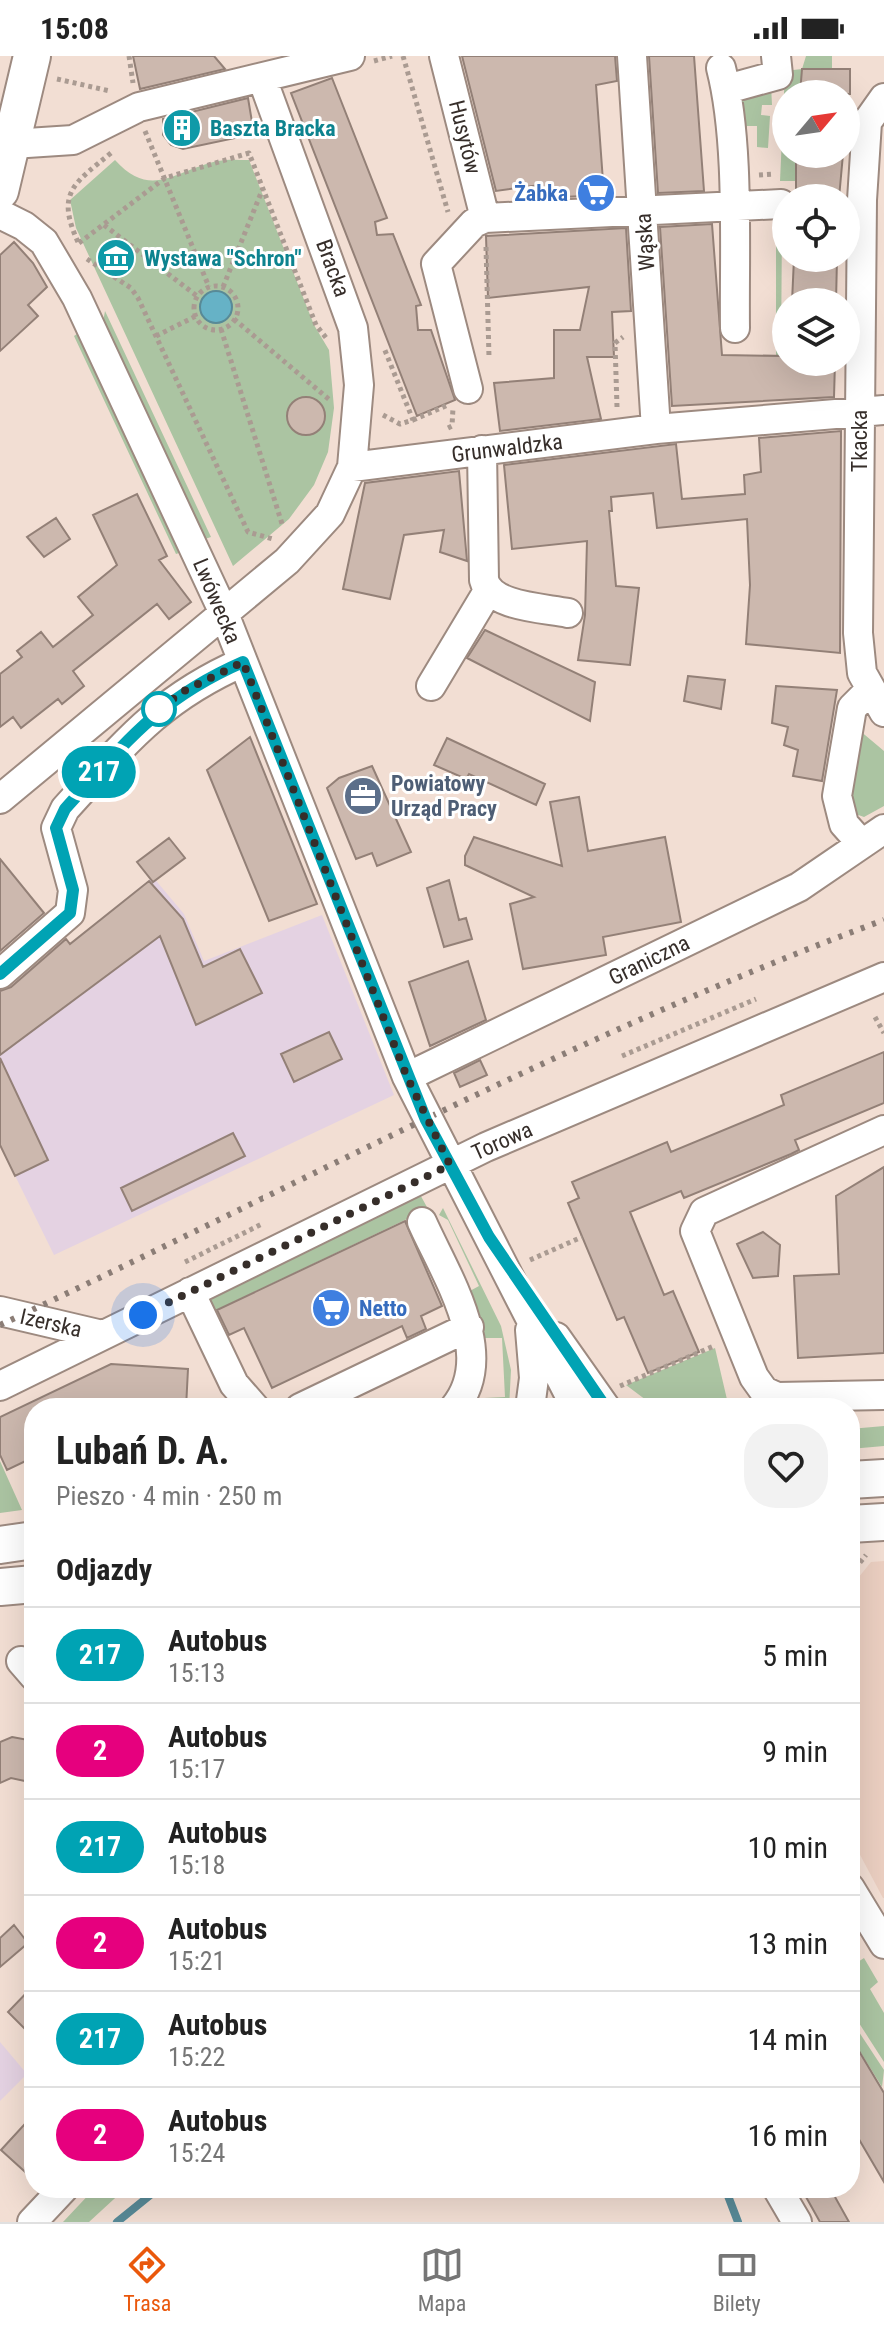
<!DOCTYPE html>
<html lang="pl">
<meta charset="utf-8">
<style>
:root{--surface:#fff;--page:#f2f2f2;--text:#222;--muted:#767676;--line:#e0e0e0;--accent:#ea580c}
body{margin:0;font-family:"Roboto Condensed",sans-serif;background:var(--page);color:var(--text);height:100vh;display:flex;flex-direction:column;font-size:30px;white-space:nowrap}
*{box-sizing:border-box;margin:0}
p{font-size:26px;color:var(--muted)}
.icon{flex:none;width:44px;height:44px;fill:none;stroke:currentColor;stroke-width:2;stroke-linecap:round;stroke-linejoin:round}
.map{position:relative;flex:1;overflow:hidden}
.panel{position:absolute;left:24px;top:1342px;width:836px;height:800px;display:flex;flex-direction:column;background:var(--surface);border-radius:32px;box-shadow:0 8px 32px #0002}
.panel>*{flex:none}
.badge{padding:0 16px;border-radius:26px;font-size:28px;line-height:52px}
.needle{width:52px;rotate:61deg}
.buttons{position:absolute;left:772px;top:24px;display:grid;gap:16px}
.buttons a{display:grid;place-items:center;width:88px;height:88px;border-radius:50%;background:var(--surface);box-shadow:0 8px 32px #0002;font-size:40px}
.you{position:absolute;width:40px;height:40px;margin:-20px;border:6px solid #fff;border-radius:50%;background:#1a73e8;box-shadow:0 0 0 12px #1a73e833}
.map>.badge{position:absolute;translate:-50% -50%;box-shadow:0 0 0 4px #fff}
h2{padding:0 32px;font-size:30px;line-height:72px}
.round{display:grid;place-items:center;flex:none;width:84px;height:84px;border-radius:32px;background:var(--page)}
.head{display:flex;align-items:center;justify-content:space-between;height:136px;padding:0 32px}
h1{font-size:38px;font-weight:700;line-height:60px}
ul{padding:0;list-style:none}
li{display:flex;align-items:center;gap:24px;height:96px;padding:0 32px;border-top:2px solid var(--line)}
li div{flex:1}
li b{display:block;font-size:30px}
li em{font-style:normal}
li .badge{min-width:88px;font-weight:700;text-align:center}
.status{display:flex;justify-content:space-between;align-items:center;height:56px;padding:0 40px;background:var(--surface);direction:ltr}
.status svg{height:22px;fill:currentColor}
.menu{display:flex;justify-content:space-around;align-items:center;height:112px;border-top:2px solid var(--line);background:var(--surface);font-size:22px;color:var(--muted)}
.menu a{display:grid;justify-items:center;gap:4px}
.menu .active{color:var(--accent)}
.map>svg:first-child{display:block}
.built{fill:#ebcfc1}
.industrial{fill:#e4d2e2}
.green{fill:#abc4a2}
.water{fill:#66b2c6;stroke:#588a97;stroke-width:2}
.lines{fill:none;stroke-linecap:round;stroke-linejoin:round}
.stream{stroke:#588a97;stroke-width:8}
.building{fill:#ccb8ae;stroke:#938077;stroke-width:2}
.minor-casing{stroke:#9d8a80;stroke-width:32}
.major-casing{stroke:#9d8a80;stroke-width:40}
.path{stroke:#aa9b92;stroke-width:5;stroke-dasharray:4 4;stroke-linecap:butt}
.minor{stroke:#fff;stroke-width:28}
.major{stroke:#fff;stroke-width:36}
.rail{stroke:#8b7d76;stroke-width:6;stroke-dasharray:4 8;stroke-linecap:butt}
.line-casing{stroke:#fff;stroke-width:18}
.line{stroke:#00a3b4;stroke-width:12}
.walk{stroke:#362e2a;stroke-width:8;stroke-dasharray:0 14.4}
.stop-dot{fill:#fff;stroke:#00a3b4;stroke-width:4}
.labels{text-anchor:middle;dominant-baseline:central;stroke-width:6;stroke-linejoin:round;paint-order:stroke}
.culture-label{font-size:22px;font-weight:bold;fill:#0d838f;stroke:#fff;text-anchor:start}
.street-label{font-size:22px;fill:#362e2a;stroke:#fff}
.shop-label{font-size:22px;font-weight:bold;fill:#366cbe;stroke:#fff;text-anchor:end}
.service-label{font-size:22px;font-weight:bold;fill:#4e5e75;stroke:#fff;text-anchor:start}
</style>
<div class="status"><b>15:08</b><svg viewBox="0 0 49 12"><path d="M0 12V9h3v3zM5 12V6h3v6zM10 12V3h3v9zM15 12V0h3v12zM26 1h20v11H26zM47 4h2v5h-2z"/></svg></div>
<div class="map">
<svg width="884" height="2166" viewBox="0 0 884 2166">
<rect width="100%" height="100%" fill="#f2ded3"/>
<!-- built -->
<path class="built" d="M884,1505V1842H883L850,1780V1532L871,1506Z"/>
<!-- industrial -->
<path class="industrial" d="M153,821L184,858L204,905L322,859L394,1039L54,1199L0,1089V944Z
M0,1986L27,2018L0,2045Z"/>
<!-- green -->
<path class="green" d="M806,0H832V13H802L800,38H786V98H796V125H780L785,15L802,13Z
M771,29L772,49H762L761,59L770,60L768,92L757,91V70H747V93H736L743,50H736L739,42L757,40V31Z
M115,104C152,145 177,113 218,105C228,103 239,104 249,104L314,269L329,294L334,352L328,396L314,429L289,463L233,510L76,172L70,144Z
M776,164L782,168L781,300H776Z
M105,255L211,481L205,483L103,266Z
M77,278L179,497L176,498L74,280Z
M859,674L884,695V750L864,761L850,756L848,728Z
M417,1133L428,1153L212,1256L211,1244L219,1232Z
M443,1152L501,1270L511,1314L509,1352H479L484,1342L505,1341L502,1282H483L481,1266L468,1236L479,1230L448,1164L439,1159Z
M715,1292L729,1352L654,1350L626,1329Z
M884,1370V1390L850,1393V1373Z
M0,1405L22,1454L0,1457Z
M864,1902L878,1926L870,1933L884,1957V2006L850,1953V1911Z
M857,1973L884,2014L882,2031L861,1997L850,2002V1977Z
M95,2132H126L89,2166H63Z"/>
<!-- water -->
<path class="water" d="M200 251a16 16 0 1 1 32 0a16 16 0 1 1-32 0Z"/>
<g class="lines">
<!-- stream -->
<path class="stream" d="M725,2132L738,2166
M117,2166L159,2132"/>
</g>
<!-- building -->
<path class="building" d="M133,0H214L225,13L140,33Z
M462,0H615L617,25L596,29L604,139L542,142L539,129L496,135Z
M649,0H694L704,135L658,137Z
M802,13H850V38H800Z
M332,22L387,162L375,166L377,179L393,178L421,249L416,250L418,274H431L455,344L417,360L291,37Z
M248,42L254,78L183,93L171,89L163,79V63Z
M796,98H843L839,142H796Z
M712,168L722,299L786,300V306H835L834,341L672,350L660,171Z
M626,172L631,255L612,256L614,301H587L601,363L500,375L494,327L554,322V274H580L589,231L488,242L486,180Z
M14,186L33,207L47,231L28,249L38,260L0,295V199Z
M794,202H837L836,246H792Z
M287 360a19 19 0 1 1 38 0a19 19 0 1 1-38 0Z
M841,375L840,597L746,588L750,529L747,463L657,472L653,437L611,441L612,455H609L616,530L639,532L630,609L578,604L585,559L587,485L512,493L504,409L676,388L682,443L745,438L744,419L761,416L759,382Z
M459,415L467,505L440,496L444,474L404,479L390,543L343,533L365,427Z
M137,438L167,500L159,504L191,546L169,563L157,548L73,615L84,630L62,648L58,643L21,672L13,661L0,671V618L22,601L17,595L41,576L53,591L93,559L78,541L117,509L93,459Z
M56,462L70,483L44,501L27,481Z
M485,574L595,626L590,665L467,602Z
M688,620L725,624L721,653L684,645Z
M776,630L837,634L822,725L793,720L798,694L784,689L788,671L772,667Z
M250,681L317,848L269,865L207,714Z
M447,682L545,728L536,749L469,718L466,723L434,709Z
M372,710L411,796L377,810L372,797L356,803L327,732L339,722Z
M579,741L588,795L665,781L681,866L603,881L606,899L523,913L510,848L534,841L465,809V800L474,781L562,810L550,746Z
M169,782L185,802L153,826L137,806Z
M0,803L44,857L0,895Z
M449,824L459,864L466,862L472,883L444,891L427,832Z
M149,825L183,863L203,911L240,893L262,937L196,969L160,880L0,999V935L11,931L66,883L70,888Z
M468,905L486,964L430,990L409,926Z
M329,976L342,1003L294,1026L281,998Z
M884,996V1047L795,1084L799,1094L791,1098L684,1142L681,1135L630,1156L664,1239L673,1235L699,1296L648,1317L624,1261L617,1264L568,1147L579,1142L572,1126L667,1086L671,1096L784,1049L781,1039Z
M0,1002L48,1104L15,1120L0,1089Z
M480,1004L487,1019L460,1031L454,1017Z
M233,1077L245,1100L132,1155L121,1132Z
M884,1111V1297L798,1302L794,1220L839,1218L836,1140Z
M405,1165L442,1250L421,1260L426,1273L407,1282L402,1270L272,1332L244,1272L229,1279L217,1254Z
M763,1176L780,1189L778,1220L753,1222L737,1188Z
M111,1308L188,1313L186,1352H34V1401L7,1414L0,1399V1361Z
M12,1681L34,1685V1727L11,1722L0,1727V1686Z
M14,1869L28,1887L0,1911V1882Z
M34,1929V1982L8,1956Z
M850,1980L884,2037V2126L850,2068Z
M34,2058V2124L1,2094Z
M801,2132H830L849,2166H820Z"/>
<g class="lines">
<defs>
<path id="minor" d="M444,0L485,162
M632,0L656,373
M721,12C740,86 734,194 735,272
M727,33L778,19L776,0
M884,42L867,66L862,144L858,577L862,617L884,656
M12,88L73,84L139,51L350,0
M0,158L24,170L44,186L77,242L223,555L407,1021L576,1352
M468,333L436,208L474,167L485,162L781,148
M482,394L484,524C491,551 544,552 568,557
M352,411L656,373L884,354
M431,630L488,535
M0,743L287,505L330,458L352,411L359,329L353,272L262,22
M861,787L844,768L837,740L852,652L869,635
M0,918L70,857L73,834L56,772L65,753C125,687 159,643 243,606
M407,1021L799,831L884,773
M884,1074L704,1156L695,1175L754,1321L764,1335L777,1341L884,1339
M422,1166C445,1218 499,1299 454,1352
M190,1236L234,1328L255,1352
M0,1255L102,1279
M530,1274L534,1322L530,1352
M556,1281L606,1352
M0,1330L486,1091L884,921
M300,1352L469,1271
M21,1605L34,1620
M850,1832L884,1888
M777,2132L797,2166
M32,2166L64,2132"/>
<path id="major" d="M0,135L32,0
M850,1424L884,1422
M850,1468L884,1466
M0,1489L34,1484
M0,1531L34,1528"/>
</defs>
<!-- minor casing -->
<use href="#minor" class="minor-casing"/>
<!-- major casing -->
<use href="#major" class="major-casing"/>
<!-- path -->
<path class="path" d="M129,0L133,27
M403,0L448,156
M374,5L392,0
M57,23L110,35
M145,75L209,231
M759,119L774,118
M104,169L197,240
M78,186C55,136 75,127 111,97
M79,187L165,122L249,97L316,269L327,283
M486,191L489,301
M87,203L131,232L138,242L248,476L273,483
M194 252a22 22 0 1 1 44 0a22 22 0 1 1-44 0Z
M223,231L263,132
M234,263L331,345
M221,273L283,471
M156,280L196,260
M617,351L615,287L623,281
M383,359L400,368L413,364L384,292
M413,364L448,349
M448,372L452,370L453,352
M875,961L884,977
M622,1000L756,943
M530,1204L582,1181
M185,1206L262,1168
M620,1330L714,1290
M850,1519L866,1499"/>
<!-- minor -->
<use href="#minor" class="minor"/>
<!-- major -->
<use href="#major" class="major"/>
<!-- rail -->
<path class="rail" d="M0,1269C293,1132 580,976 884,864"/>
</g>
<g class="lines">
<defs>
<path id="line" d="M0,918L70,857L73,834L56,772L65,753C125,687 158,643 243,606L426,1064L489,1181L606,1352"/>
</defs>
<!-- line casing -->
<use href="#line" class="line-casing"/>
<!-- line -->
<use href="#line" class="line"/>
<!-- walk -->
<path class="walk" d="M143,1259L450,1109L407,1021L243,606L184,635L159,653"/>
</g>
<!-- icons -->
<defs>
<symbol id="building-disc" viewBox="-11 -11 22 22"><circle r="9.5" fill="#0f9aa8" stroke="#fff"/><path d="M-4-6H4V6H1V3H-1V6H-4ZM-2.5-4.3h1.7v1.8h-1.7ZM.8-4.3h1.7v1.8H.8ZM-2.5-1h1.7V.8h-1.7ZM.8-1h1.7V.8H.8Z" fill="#fff"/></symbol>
<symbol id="supermarket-disc" viewBox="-11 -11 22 22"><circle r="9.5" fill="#3f7fe0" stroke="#fff"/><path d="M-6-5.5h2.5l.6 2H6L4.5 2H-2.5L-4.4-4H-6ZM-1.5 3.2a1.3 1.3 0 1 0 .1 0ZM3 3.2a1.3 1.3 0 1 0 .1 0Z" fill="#fff"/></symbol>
<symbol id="museum-disc" viewBox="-11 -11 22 22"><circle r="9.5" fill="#0f9aa8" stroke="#fff"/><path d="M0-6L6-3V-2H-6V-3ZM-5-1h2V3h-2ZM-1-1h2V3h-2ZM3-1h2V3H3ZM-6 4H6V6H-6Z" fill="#fff"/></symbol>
<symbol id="office-disc" viewBox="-11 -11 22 22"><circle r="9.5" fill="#5c6f8a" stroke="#fff"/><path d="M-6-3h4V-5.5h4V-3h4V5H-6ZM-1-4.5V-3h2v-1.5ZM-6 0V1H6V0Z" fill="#fff"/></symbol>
</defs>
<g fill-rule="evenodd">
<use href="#building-disc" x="160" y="50" width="44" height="44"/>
<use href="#supermarket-disc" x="574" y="115" width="44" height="44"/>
<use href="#museum-disc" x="94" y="180" width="44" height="44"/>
<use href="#office-disc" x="341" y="718" width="44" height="44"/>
<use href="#supermarket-disc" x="309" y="1230" width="44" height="44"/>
</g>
<!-- markers -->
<circle class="stop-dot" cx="159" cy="653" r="16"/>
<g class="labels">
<!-- culture labels -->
<g class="culture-label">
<text x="210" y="72">Baszta Bracka</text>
<text x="144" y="202">Wystawa "Schron"</text>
</g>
<!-- street labels -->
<g class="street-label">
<text transform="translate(465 81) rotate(76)">Husytów</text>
<text transform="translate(645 186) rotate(-94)">Wąska</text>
<text transform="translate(333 212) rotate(70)">Bracka</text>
<text transform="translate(859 385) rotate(-90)">Tkacka</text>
<text transform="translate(507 392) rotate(-7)">Grunwaldzka</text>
<text transform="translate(217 545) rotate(67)">Lwówecka</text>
<text transform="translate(649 904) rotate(-26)">Graniczna</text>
<text transform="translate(502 1085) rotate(-24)">Torowa</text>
<text transform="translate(51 1267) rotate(13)">Izerska</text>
</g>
<!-- shop labels -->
<g class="shop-label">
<text x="568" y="137">Żabka</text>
<text x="359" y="1252" text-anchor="start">Netto</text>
</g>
<!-- service labels -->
<g class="service-label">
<text x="391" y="727">Powiatowy<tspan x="391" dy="25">Urząd Pracy</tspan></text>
</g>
</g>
</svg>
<div class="buttons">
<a><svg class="needle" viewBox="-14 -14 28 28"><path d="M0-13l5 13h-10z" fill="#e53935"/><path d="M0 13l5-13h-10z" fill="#767676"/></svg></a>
<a><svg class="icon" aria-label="locate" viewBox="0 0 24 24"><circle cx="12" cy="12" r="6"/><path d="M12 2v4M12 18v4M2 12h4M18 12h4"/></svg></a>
<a><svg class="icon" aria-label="layers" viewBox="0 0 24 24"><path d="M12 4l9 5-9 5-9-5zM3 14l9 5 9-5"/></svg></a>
</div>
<div class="you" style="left:143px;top:1259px"></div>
<b class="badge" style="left:99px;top:716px;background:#00a3b4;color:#fff">217</b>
<section class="panel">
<div class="head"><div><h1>Lubań D. A.</h1><p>Pieszo · 4 min · 250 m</p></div><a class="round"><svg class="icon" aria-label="heart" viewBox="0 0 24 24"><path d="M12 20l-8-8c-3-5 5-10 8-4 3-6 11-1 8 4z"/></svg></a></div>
<h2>Odjazdy</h2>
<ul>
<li><span class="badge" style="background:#00a3b4;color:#fff">217</span><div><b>Autobus</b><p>15:13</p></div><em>5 min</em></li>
<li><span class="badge" style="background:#e6007e;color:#fff">2</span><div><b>Autobus</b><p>15:17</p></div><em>9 min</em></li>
<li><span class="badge" style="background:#00a3b4;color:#fff">217</span><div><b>Autobus</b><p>15:18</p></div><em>10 min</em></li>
<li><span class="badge" style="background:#e6007e;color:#fff">2</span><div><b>Autobus</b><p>15:21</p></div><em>13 min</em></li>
<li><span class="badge" style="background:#00a3b4;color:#fff">217</span><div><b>Autobus</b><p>15:22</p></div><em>14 min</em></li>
<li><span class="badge" style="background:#e6007e;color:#fff">2</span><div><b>Autobus</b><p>15:24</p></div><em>16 min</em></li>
</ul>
</section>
</div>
<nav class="menu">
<a class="active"><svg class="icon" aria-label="directions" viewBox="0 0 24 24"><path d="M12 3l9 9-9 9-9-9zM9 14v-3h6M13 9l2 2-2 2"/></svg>Trasa</a>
<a><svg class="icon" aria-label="map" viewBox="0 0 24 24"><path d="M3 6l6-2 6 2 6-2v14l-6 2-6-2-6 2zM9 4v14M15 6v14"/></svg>Mapa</a>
<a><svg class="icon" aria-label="tickets" viewBox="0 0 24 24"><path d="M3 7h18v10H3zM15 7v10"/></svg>Bilety</a>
</nav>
